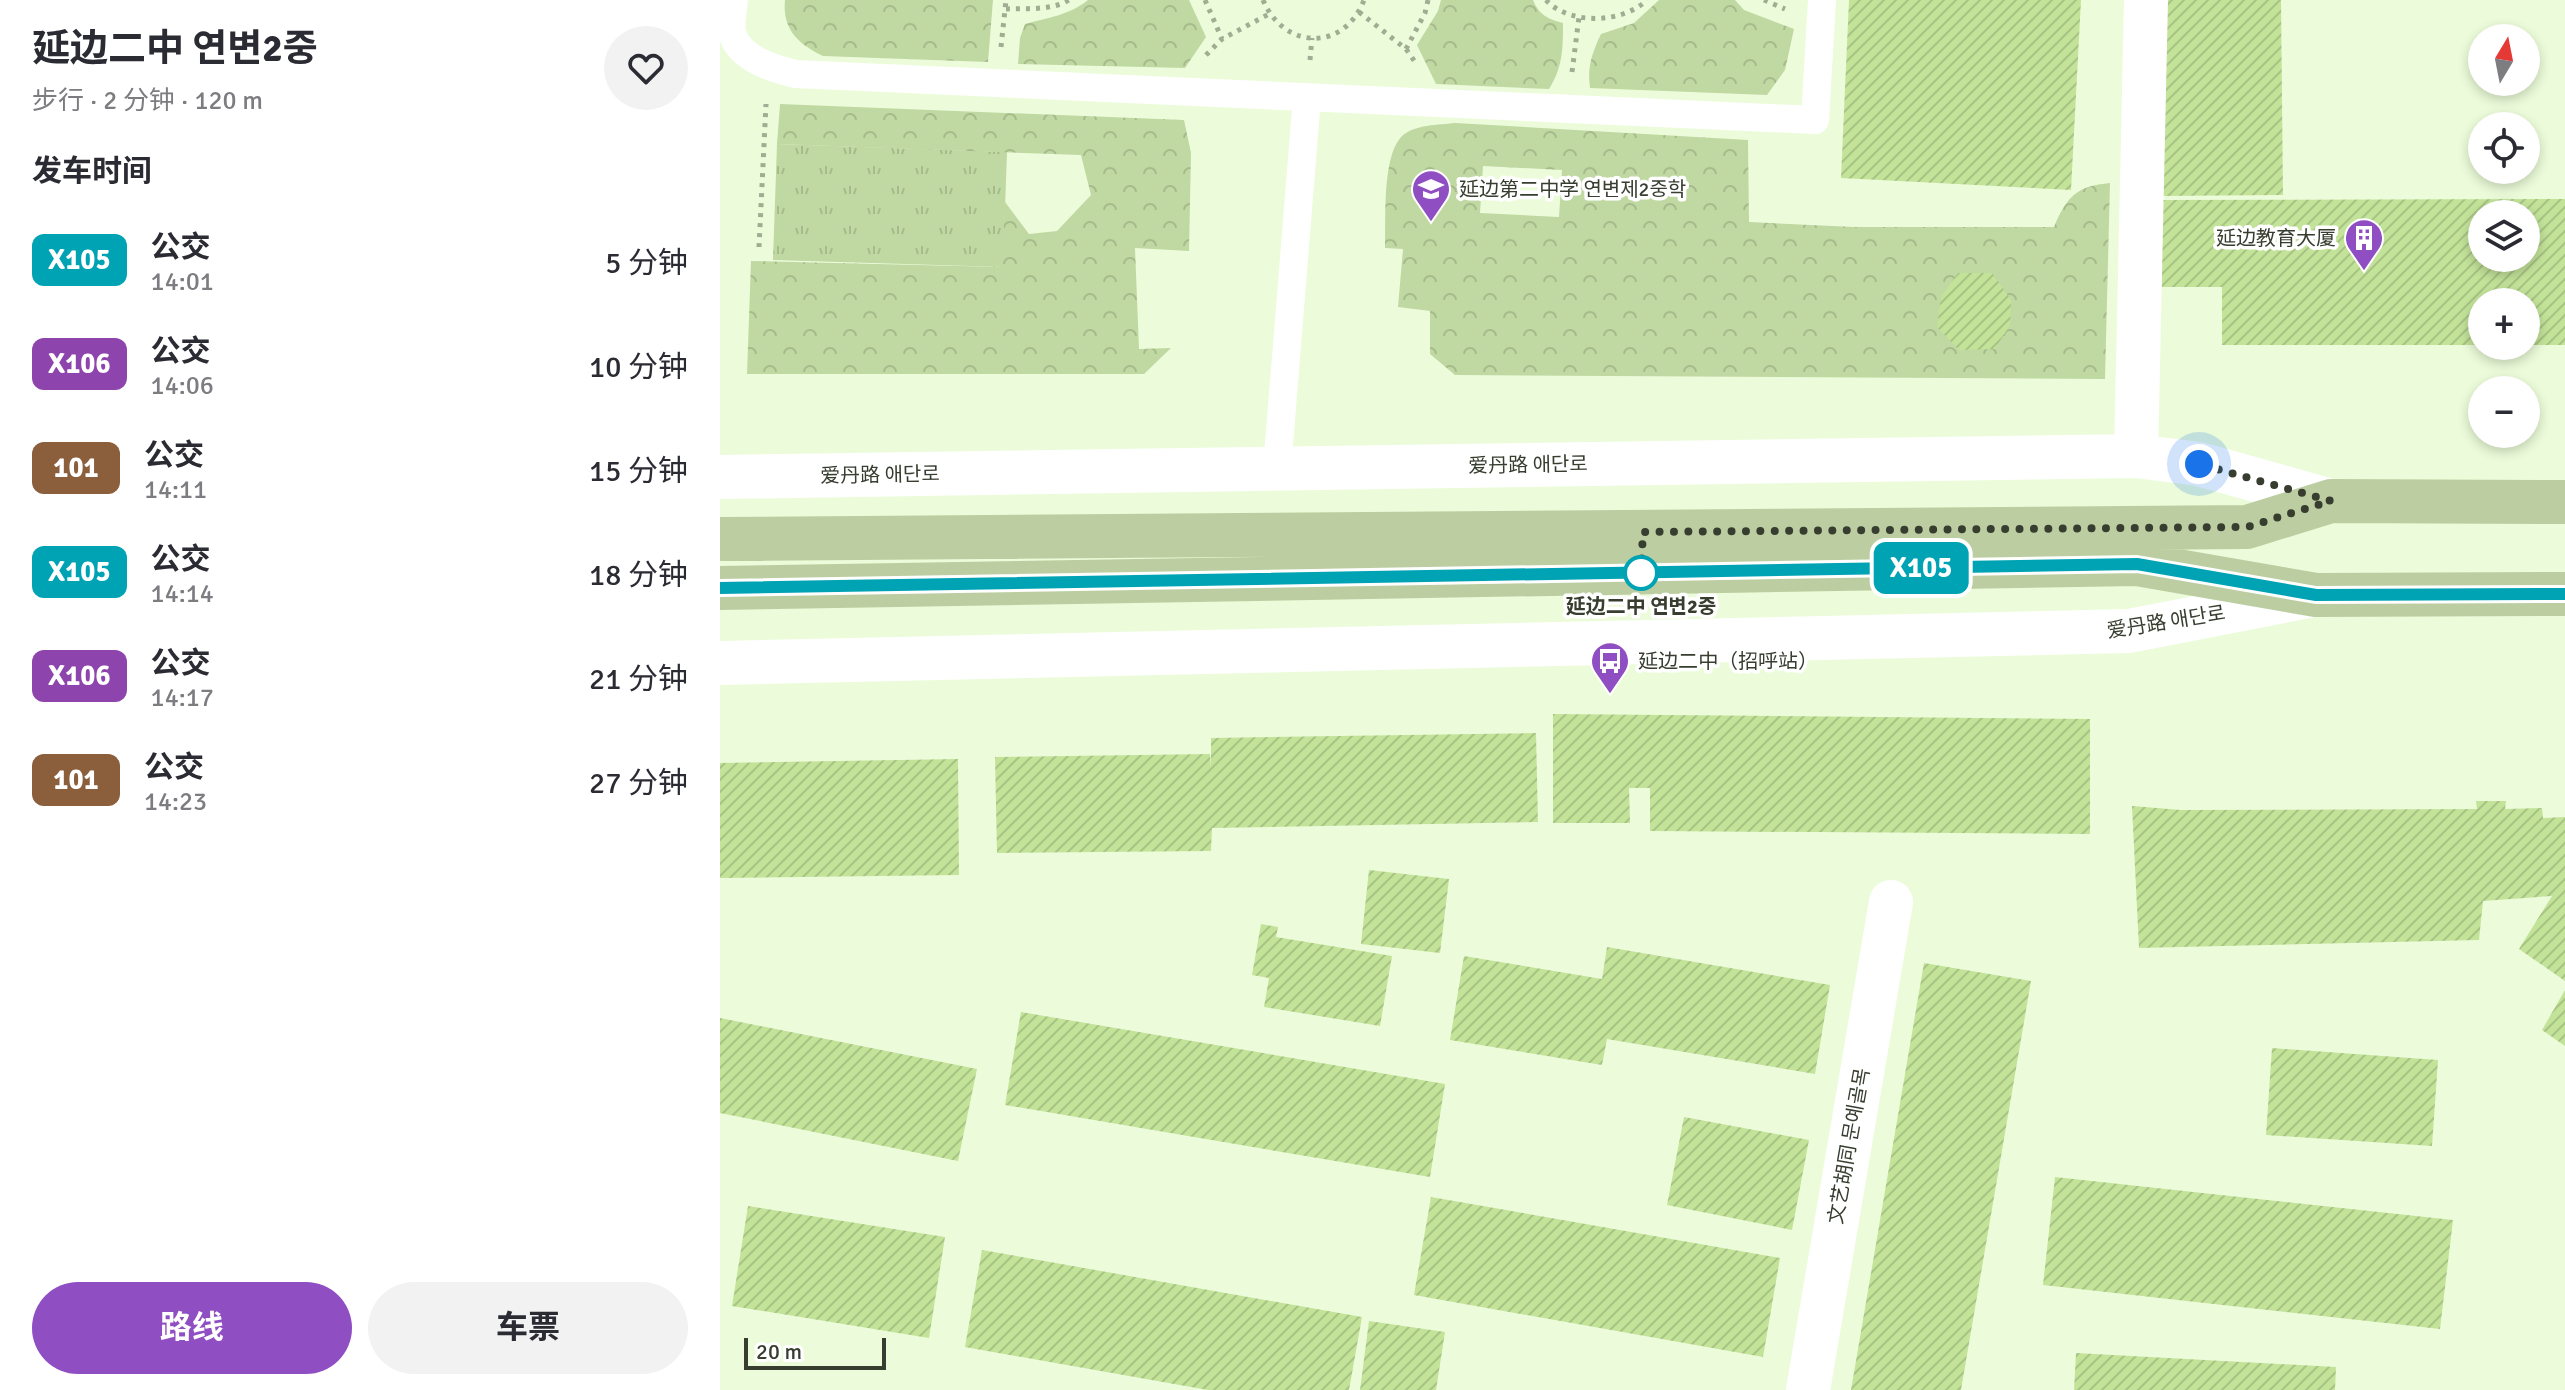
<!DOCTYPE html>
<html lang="zh">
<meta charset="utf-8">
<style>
:root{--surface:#fff;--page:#f2f2f3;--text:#2b2b33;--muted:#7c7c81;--accent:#904ec3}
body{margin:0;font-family:Signika,"Noto Sans SC","Noto Sans KR",sans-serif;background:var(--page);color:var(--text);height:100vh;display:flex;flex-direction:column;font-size:30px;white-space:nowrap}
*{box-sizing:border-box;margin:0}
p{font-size:26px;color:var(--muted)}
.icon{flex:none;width:44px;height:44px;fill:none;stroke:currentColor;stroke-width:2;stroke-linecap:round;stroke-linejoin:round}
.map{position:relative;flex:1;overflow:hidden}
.side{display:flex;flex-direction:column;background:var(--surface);width:720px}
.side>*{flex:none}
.badge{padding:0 16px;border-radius:12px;font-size:28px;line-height:52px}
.needle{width:52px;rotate:10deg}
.buttons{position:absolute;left:1748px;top:24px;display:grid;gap:16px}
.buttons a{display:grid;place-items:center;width:72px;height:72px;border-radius:50%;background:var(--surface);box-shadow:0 4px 12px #0003;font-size:40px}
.scale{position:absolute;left:24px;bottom:20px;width:142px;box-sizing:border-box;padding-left:8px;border:4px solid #373e30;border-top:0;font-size:22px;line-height:28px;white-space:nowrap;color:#373e30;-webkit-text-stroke:6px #fff;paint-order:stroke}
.you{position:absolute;width:40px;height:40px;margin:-20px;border:6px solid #fff;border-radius:50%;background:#1a73e8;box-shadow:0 0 0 12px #1a73e833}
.map>.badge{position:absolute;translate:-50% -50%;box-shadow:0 0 0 4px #fff}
h2{padding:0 32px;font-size:30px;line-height:72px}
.round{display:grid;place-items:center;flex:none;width:84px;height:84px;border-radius:42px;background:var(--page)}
.summary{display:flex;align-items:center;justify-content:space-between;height:136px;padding:0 32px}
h1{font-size:38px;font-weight:700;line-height:60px}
.primary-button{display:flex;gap:16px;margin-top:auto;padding:16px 32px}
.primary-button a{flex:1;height:92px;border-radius:48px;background:var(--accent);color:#fff;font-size:32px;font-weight:700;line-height:92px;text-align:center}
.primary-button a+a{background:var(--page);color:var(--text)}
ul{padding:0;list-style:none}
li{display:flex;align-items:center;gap:24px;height:104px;padding:0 32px}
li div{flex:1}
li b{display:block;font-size:30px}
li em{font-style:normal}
li .badge{min-width:88px;font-weight:700;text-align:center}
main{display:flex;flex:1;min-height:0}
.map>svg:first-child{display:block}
.grass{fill:url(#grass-tufts)}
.forest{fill:url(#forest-crowns);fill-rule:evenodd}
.building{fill:url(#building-hatch);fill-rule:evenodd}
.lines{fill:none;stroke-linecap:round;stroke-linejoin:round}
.path{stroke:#a1ad93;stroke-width:5;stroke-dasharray:4 6;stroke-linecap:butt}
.service{stroke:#fff;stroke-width:28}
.minor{stroke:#fff;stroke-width:44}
.tertiary{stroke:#fff;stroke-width:44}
.primary{stroke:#bccea1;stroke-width:44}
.line-casing{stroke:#fff;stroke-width:18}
.line{stroke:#00a3b4;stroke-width:12}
.walk{stroke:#373e30;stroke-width:8;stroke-dasharray:0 14.4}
.stop-dot{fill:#fff;stroke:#00a3b4;stroke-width:4}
.labels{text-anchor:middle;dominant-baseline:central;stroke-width:7;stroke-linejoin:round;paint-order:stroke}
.poi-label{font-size:20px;fill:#373e30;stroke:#fff;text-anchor:start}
.street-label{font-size:20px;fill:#373e30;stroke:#fff}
.stop-label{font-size:20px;font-weight:bold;fill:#373e30;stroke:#fff}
</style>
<main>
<section class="side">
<div class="summary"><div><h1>延边二中 연변2중</h1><p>步行 · 2 分钟 · 120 m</p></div><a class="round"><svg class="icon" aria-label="heart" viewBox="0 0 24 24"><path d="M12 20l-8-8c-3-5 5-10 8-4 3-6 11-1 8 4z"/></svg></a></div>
<h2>发车时间</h2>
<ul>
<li><span class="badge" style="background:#00a3b4;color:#fff">X105</span><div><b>公交</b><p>14:01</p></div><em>5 分钟</em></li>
<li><span class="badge" style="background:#8e44ad;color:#fff">X106</span><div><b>公交</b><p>14:06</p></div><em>10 分钟</em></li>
<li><span class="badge" style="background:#8b5e3c;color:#fff">101</span><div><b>公交</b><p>14:11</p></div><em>15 分钟</em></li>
<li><span class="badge" style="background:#00a3b4;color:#fff">X105</span><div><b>公交</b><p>14:14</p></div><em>18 分钟</em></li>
<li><span class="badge" style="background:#8e44ad;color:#fff">X106</span><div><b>公交</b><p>14:17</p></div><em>21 分钟</em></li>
<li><span class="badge" style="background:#8b5e3c;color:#fff">101</span><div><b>公交</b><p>14:23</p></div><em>27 分钟</em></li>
</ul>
<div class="primary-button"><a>路线</a><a>车票</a></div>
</section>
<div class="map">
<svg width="1845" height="1390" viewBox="0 0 1845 1390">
<defs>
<pattern id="grass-tufts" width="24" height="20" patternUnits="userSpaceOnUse" patternTransform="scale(2)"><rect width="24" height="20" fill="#c0d8a2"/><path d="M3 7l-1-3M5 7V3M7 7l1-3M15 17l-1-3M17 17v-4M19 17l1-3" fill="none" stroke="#a6ba8c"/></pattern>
<pattern id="forest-crowns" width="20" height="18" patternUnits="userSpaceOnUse" patternTransform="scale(2)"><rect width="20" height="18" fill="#c0d8a2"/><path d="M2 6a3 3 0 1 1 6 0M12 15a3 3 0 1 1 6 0" fill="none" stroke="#a6ba8c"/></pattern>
<pattern id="building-hatch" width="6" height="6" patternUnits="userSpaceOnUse" patternTransform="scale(2)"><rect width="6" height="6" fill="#c3e399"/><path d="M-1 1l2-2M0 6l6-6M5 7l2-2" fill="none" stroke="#a8c484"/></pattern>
</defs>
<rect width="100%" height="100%" fill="#ecfcda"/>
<!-- grass -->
<path class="grass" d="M57,144L287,152L283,267L53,260Z"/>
<!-- forest -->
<path class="forest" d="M65,0H273L268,62L103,56C78,44 62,29 65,0Z
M368,0H469L486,37L465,68L298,64L300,38L305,24C327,18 350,15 368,0Z
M721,0H813C819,15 828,19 843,23C843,48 843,67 829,89L716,84L697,45L718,11Z
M939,0H1015L1024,10L1074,29L1065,70L1047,95L870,88C867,67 872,53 881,34L914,23Z
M60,104L464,120L471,153L469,251L415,248L419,349L451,348L424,374H27L31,261L282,267L285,202L309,234L337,231L371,195L361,155L57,144Z
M735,123L1028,140L1029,222L1134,227H1334C1347,196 1357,186 1390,183L1385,379L735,375L710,354V311L678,307L683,249L665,248C666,219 662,158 681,137C694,124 719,125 735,123ZM763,166L842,170L839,217L760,213Z"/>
<!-- building -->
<path class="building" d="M1129,0H1361L1351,190L1121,178Z
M1438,0H1561L1563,195L1440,196Z
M1845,199V345H1806V302H1762V345H1502V287H1442V200ZM1762,214H1806V258H1762Z
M1238,273H1272L1291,300L1290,325L1275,349L1239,350L1217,327L1221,297Z
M833,714L1370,719V834L930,831V788H909L910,823H833Z
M816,733L818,822L492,828L491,851L277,853L275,757L490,754L491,767V738Z
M238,759L239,875L0,878V763Z
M1756,801H1786L1785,809L1822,808L1823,818L1845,817V981L1799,949L1832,896L1763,901L1759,940L1419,948L1412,806L1461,810L1757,809Z
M649,870L729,879L720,953L641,944Z
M541,924L558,927L556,937L672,956L660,1026L544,1007L549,978L532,975Z
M887,947L1110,985L1095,1074L887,1039L882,1065L730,1040L744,956L882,979Z
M1204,963L1311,981L1241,1390H1131Z
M1845,990V1046L1822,1030Z
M301,1012L725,1084L710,1177L285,1105Z
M0,1018L257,1069L238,1161L0,1113Z
M1552,1048L1718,1060L1712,1146L1546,1135Z
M964,1117L1089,1140L1072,1230L947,1205Z
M1335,1177L1733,1220L1720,1329L1323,1285Z
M711,1197L1060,1258L1043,1357L694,1295Z
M28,1206L225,1237L209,1338L12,1306Z
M262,1250L642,1317L629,1390H488L245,1347Z
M649,1321L725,1332L716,1390H640Z
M1356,1353L1616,1367L1615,1390H1354Z"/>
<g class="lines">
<!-- path -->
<path class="path" d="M485,0L502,39
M543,0C564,50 624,52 644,0
M826,0C850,26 903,23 927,0
M1044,0L1065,9
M286,9C307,8 330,11 349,0
M639,12L686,49L695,62
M281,47L286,0
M686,49L705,13L708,0
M486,55L502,39L549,14
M590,60L592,38
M852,72L859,17
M39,247L46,104"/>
<!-- service -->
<path class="service" d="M14,0C13,10 10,23 12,33C19,59 53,68 75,74L1095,120L1102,0
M557,469L587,97"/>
<!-- minor -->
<path class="minor" d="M1416,456L1426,0
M1088,1390L1171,902"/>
<!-- tertiary -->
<path class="tertiary" d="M0,477L1416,456L1479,464L1611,501
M0,663L1409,631L1594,595"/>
<!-- primary -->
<path class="primary" d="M0,539L1527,527L1611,501L1845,502
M0,588L1417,564L1596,595L1845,594"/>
</g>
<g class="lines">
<defs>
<path id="line" d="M0,588L1417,564L1596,595L1845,594"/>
</defs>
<!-- line casing -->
<use href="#line" class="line-casing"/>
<!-- line -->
<use href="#line" class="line"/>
<!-- walk -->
<path class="walk" d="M921,573L923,532L1527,527L1611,501L1479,464"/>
</g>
<!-- icons -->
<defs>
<symbol id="school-pin" viewBox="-11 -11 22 30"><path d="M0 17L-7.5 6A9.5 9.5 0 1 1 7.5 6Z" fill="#904ec3" stroke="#fff"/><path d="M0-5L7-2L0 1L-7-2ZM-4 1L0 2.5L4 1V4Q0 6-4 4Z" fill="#fff"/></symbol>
<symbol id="building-pin" viewBox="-11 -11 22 30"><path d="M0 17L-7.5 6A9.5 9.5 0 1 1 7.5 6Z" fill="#904ec3" stroke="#fff"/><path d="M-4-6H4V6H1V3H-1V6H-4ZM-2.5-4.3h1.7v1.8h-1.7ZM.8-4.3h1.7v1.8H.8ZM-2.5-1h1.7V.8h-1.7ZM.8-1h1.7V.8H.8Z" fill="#fff"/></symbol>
<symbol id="bus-pin" viewBox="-11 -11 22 30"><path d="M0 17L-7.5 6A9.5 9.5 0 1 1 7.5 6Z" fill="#904ec3" stroke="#fff"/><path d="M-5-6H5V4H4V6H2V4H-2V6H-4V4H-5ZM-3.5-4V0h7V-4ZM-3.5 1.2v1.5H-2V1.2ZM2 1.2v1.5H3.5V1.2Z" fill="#fff"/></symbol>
</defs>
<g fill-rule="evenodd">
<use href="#school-pin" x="689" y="167" width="44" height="60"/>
<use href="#building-pin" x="1622" y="216" width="44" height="60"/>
<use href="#bus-pin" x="868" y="639" width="44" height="60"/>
</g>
<!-- markers -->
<circle class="stop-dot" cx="921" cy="573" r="16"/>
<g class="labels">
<!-- poi labels -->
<g class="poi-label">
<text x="739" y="189">延边第二中学 연변제2중학</text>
<text x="1616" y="238" text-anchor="end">延边教育大厦</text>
<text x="918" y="661">延边二中（招呼站）</text>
</g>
<!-- street labels -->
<g class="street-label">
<text transform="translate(808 465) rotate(-1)">爱丹路 애단로</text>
<text transform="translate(160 475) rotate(-1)">爱丹路 애단로</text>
<text transform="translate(1446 622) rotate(-9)">爱丹路 애단로</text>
<text transform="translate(1129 1146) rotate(-80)">文艺胡同 문예골목</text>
</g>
<!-- stop labels -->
<g class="stop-label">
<text x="921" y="606">延边二中 연변2중</text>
</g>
</g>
</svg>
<div class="buttons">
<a><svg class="needle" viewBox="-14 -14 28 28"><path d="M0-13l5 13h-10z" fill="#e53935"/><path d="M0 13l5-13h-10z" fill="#7c7c81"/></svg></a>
<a><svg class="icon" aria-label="locate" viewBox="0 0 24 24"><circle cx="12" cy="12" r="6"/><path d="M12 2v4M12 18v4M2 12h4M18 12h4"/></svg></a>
<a><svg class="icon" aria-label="layers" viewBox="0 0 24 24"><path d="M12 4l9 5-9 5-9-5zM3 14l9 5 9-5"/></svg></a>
<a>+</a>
<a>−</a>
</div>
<div class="scale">20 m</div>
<div class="you" style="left:1479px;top:464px"></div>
<b class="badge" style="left:1201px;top:568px;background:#00a3b4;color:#fff">X105</b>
</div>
</main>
